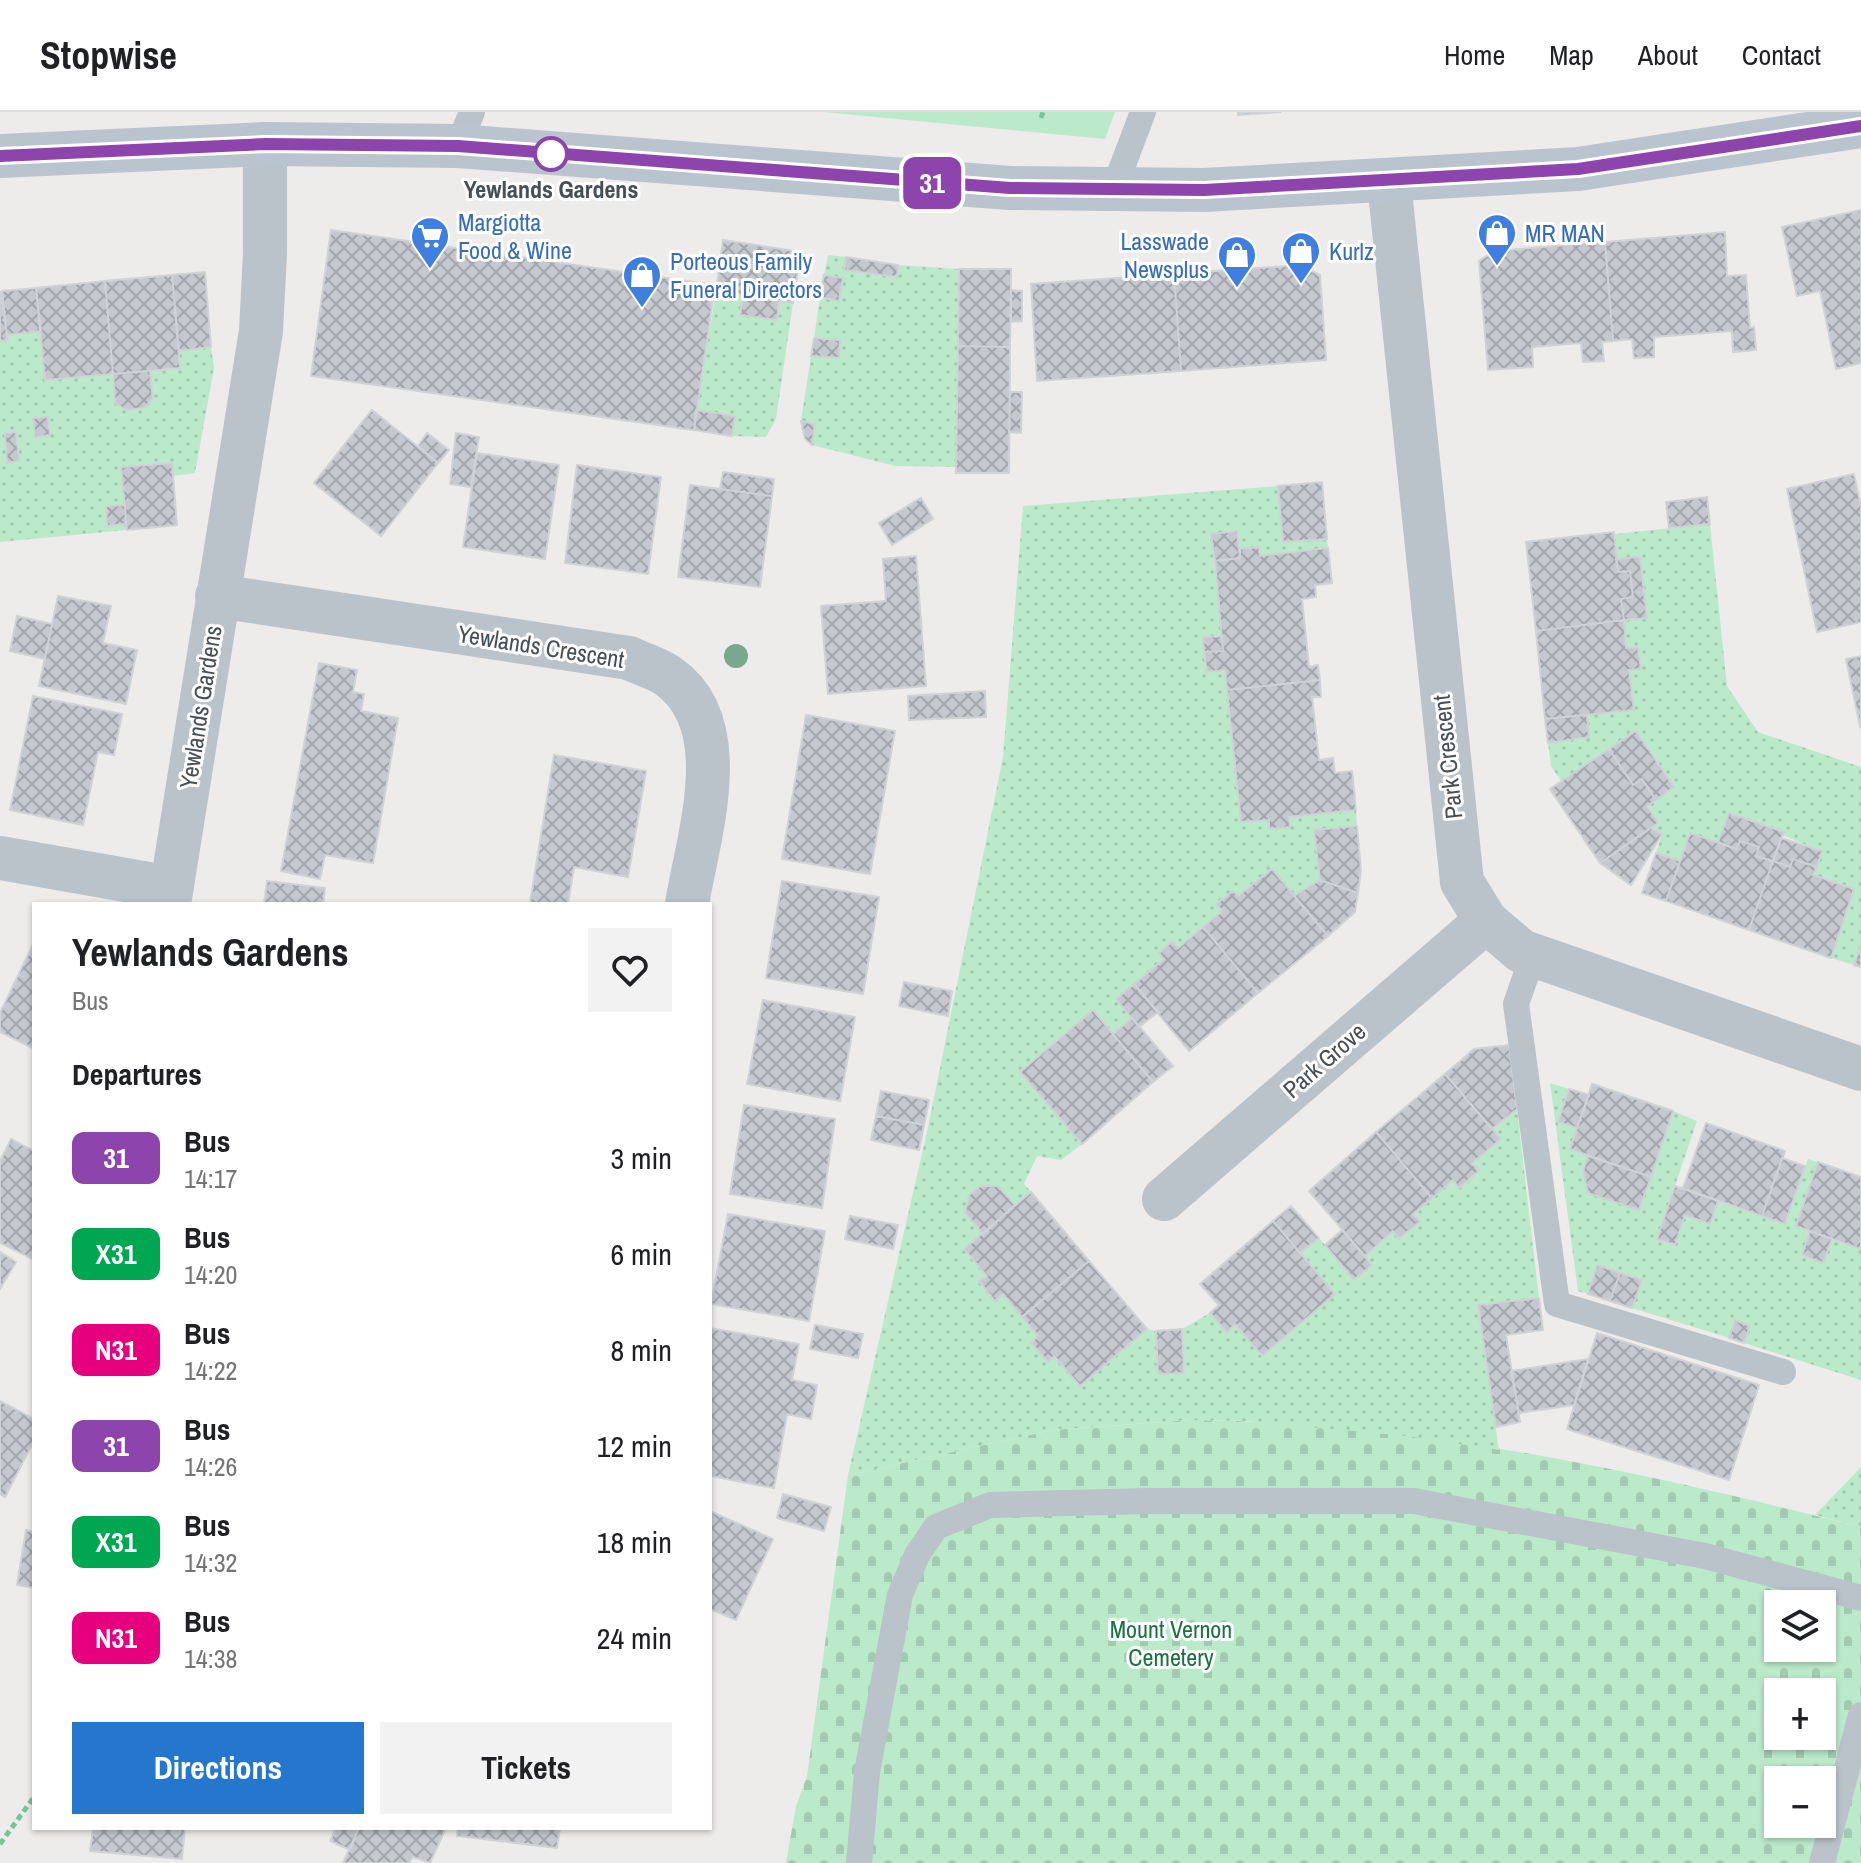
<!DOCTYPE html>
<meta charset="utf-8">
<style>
:root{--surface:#fff;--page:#f2f2f2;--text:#202124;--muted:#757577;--line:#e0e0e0;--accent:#2576cd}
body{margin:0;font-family:"Archivo Narrow",sans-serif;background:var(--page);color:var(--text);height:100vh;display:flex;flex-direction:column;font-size:30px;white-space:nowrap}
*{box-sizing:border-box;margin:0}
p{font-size:26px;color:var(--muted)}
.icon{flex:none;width:44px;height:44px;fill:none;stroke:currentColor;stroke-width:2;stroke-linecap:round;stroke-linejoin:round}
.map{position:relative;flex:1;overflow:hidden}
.sheet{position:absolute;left:32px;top:790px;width:680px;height:928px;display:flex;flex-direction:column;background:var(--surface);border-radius:0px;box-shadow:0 2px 6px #0004}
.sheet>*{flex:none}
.badge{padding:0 16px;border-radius:12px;font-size:28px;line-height:52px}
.tools{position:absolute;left:1764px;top:1478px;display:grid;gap:16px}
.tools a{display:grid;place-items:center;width:72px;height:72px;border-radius:0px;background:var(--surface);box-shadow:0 2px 6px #0004;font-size:40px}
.map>.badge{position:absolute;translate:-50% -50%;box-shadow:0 0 0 4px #fff}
h2{padding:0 40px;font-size:30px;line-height:72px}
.round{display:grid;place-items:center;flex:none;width:84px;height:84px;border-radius:0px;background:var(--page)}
.headline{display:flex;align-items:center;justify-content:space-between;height:136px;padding:0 40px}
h1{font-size:38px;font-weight:700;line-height:60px}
.action{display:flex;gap:16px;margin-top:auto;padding:16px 40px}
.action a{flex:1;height:92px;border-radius:0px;background:var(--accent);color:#fff;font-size:32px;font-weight:700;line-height:92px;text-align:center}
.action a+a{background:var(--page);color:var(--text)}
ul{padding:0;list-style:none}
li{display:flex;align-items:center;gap:24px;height:96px;padding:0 40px}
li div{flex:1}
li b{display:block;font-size:30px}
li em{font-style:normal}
li .badge{min-width:88px;font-weight:700;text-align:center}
header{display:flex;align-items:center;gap:48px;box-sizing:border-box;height:112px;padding:0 40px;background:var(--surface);border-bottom:2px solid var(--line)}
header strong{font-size:38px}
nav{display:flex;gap:44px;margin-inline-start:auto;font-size:28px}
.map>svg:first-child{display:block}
.grass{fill:#bbeacb}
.cemetery{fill:url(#cemetery-stones);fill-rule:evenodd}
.park{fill:url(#park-dots);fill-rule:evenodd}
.building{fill:url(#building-cross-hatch);stroke:#cfd2d6;stroke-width:2}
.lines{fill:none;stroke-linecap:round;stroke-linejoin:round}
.path{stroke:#76c59a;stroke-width:5;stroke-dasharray:6 4;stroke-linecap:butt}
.lane{stroke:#bac3ca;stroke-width:26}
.street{stroke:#bac3ca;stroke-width:44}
.secondary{stroke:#bac4ce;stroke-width:44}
.tree{fill:#7aa88f}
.line-casing{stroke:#fff;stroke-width:18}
.line{stroke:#8e44ad;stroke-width:12}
.stop-dot{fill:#fff;stroke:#8e44ad;stroke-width:4}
.labels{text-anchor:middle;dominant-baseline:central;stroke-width:6;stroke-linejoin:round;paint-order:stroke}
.stop-label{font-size:24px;font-weight:bold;fill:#454f57;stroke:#fff}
.shop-label{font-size:24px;fill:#366cbe;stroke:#fff;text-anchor:start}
.street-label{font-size:24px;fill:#454f57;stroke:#fff}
.park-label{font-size:24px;fill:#1c7143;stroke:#fff}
</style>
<header>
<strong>Stopwise</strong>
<nav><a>Home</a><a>Map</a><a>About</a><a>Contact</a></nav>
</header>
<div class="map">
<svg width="1861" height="1751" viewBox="0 0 1861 1751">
<defs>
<pattern id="cemetery-stones" width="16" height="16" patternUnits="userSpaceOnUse" patternTransform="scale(2)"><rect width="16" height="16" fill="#bbeacb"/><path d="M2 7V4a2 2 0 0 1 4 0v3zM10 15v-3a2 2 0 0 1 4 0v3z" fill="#a2cab0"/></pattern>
<pattern id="park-dots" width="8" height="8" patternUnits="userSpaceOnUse" patternTransform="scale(2)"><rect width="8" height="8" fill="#bbeacb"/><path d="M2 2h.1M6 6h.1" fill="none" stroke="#a2cab0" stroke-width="1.8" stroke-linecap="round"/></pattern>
<pattern id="building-cross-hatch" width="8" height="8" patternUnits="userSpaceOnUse" patternTransform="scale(2)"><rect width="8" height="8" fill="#c5c8ce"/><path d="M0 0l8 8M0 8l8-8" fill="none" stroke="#a2a5aa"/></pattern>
</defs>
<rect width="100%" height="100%" fill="#eeebeb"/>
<!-- grass -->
<path class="grass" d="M824,0H1115L1105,27Z"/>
<!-- cemetery -->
<path class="cemetery" d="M1190,1308C1417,1310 1642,1360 1861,1415V1751H786L796,1694L807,1664L848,1363L1052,1318ZM1778,1492H1822V1536H1778ZM1778,1580H1822V1624H1778ZM1778,1668H1822V1712H1778Z"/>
<!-- park -->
<path class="park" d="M828,143L846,145L844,157L897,164L898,153L959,157L956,355L895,354L812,333L815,312L801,309L811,244L839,246V228L814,226L820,185L839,189L843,166L824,163Z
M716,180L743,183L741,203L776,208L779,189L793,191L776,307L766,325L732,324L735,304L696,298Z
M41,219L45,268L113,262L115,291L144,296L153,287L150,259L180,256L179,239L211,235L214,256L195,361L173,364L172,351L121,356L125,393L106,394L107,413L126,412L127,418L0,430V229L7,223ZM16,320L19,349L8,350L5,322Z
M1278,374L1283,430L1327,427L1328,436L1260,444L1259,435L1240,437L1237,419L1211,422L1222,524L1203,525L1207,559L1225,558L1241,710L1269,708L1270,717L1290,715L1289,705L1356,698L1357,714L1314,718L1320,768L1294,784H1238L1233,779L1216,792L1222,799L1178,836L1171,830L1159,841L1164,847L1116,887L1132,906L1113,922L1093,898L1020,959L1082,1032L1061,1048L1037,1044L1024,1072L1031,1080L1015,1093L998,1074H980L987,1164L979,1170L995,1188L1003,1182L1038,1224L1031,1231L1047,1250L1054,1244L1147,1217L1156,1219L1158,1262L1184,1261L1182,1217L1210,1201L1226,1220L1235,1212L1262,1244L1335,1182L1300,1141L1319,1126L1355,1168L1372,1153L1365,1144L1393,1119L1399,1127L1419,1110L1413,1102L1453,1068L1460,1075L1478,1059L1472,1051L1501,1027L1492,1017L1517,997L1539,1186L1478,1194L1499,1338L1406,1324L1246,1309L1190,1308L1052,1318L848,1363L927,1020L1003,645L1023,394Z
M1710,412L1727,574L1758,620L1861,655V834L1854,853L1831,846L1854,778L1813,763L1821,739L1729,701L1718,730L1690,721L1680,749L1656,741L1662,722L1651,716L1658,711L1647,694L1674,675L1636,619L1561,669L1551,654L1548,631L1589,625L1587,603L1634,597L1629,558L1641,556L1638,535L1626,536L1624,508L1647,506L1640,446L1616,447L1614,422Z
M1550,971L1569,977L1558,1010L1577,1016L1570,1037L1588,1044L1583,1059L1588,1080L1639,1098L1673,999L1697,1009L1657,1127L1675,1133L1685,1103L1710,1112L1718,1089L1785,1111L1808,1047L1818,1050L1796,1114L1810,1119L1802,1144L1823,1151L1832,1127L1861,1137V1268L1744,1231L1750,1214L1735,1209L1729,1226L1632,1196L1642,1168L1598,1153L1588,1182L1578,1179Z
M1861,1355V1415L1815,1403Z"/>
<!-- building -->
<path class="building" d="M1238,0H1281L1238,3Z
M1861,98V251L1836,257L1820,179L1797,184L1782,115Z
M331,118L715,173L694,318L311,264Z
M1725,120L1727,164L1746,163L1750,216L1754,215L1756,238L1733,240L1732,219L1654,225V245L1634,246L1632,227L1613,229L1605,130Z
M723,128L801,140L793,191L716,180Z
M1605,130L1613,229L1602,230L1604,249L1583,250L1581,231L1532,235L1533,255L1488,258L1479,149L1494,139Z
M846,145L898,153L897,165L844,158Z
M1300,153L1320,163L1326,248L1181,259L1174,162Z
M959,157H1011L1010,235L958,234Z
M205,160L211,235L179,239L172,163Z
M1174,162L1181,259L1037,269L1031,172Z
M172,163L180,256L113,262L105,169Z
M824,163L843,166L839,189L820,185Z
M105,169L113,262L45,268L36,176Z
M36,176L41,219L7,223L2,179Z
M1011,178L1022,179V209L1011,210Z
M0,179L8,228L0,229Z
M743,183L779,189L777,208L740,203Z
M814,226L840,228L839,246L811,244Z
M958,234L1010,235L1009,361H956Z
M150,259L153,287L144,296L126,298L115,291L113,262Z
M1010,280H1022L1021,321L1009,320Z
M372,298L438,351L381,424L314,371Z
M696,298L735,304L732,324L694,318Z
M48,305L50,323L35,325L33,306Z
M801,309L815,312L812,333L805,327Z
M16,320L19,349L7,351L5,321Z
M427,321L449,338L438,351L418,334Z
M456,321L479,325L471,375L450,372Z
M477,341L559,353L545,447L463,435Z
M172,351L177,413L127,418L121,355Z
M577,353L661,365L648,462L565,451Z
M723,360L774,367L772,384L720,377Z
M1854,362L1861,395V510L1817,520L1787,377Z
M1322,370L1327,427L1283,430L1278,374Z
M690,373L772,384L760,475L678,465Z
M1707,385L1710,412L1669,416L1666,390Z
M921,386L933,407L892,433L879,411Z
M125,393L126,412L107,414L106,394Z
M1237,419L1240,446L1215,449L1211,422Z
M1614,420L1618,460L1630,459L1633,485L1621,487L1624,508L1536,519L1526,430Z
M1259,435L1260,444L1328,436L1332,471L1315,473L1316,485L1302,487L1309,555L1318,553L1320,568L1227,578L1225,558L1207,560L1204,540L1223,539L1215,449L1240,446V437Z
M916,444L926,574L828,582L821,494L886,489L883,447Z
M1640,445L1647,506L1624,508L1621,487L1633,485L1630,459L1618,460L1616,447Z
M58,484L111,494L103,531L137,538L126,592L39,574Z
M17,504L52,512L45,547L10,539Z
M1624,508L1626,536L1638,535L1641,557L1629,558L1634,598L1545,607L1536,519Z
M1222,524L1223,539L1204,540L1203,525Z
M1861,544V614L1860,615L1846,547Z
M319,551L357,558L353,580L364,582L361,599L398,606L373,751L325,743L320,767L281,759Z
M1320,568L1321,585H1312L1319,648L1333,646L1335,661L1352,659L1356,698L1289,705L1290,715L1269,717V708L1241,710L1227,578Z
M985,579L986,605L909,608L908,584Z
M33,584L122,602L114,643L98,640L83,713L10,698Z
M806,603L895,619L870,762L782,747Z
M1587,603L1589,625L1548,631L1545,607Z
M1636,619L1674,675L1656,688L1642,667L1633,673L1609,637Z
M1609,637L1633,673L1642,667L1656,688L1647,694L1658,711L1600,751L1550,677Z
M554,643L646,659L628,765L574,755L568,792H537L530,791Z
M1729,701L1784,720L1773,749L1756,744L1759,735L1740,729L1736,737L1718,730Z
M1357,714L1361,758L1358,781L1320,768L1314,718Z
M1651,716L1662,722L1631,773L1600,751Z
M1690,721L1736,737L1740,729L1759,735L1756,744L1773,749L1749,818L1666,789Z
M1781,726L1822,739L1817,755L1793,747L1790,755L1773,749Z
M1656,741L1680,749L1666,789L1642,781Z
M1793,747L1817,755L1813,763L1854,777L1831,846L1749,818L1773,749L1790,755Z
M1272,757L1328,824L1258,881L1203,815L1222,799L1216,792L1233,779L1238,784Z
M1320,768L1358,781L1355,800L1328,824L1294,784Z
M267,769L325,776L323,792H264Z
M782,769L879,785L863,882L766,866Z
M1203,815L1258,881L1189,939L1134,872L1164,847L1159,841L1172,829L1178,836Z
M34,830V937L0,920V901Z
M1861,834V855L1854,853Z
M904,870L952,879L948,904L899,894Z
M1134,872L1158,900L1139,915L1116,887Z
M763,888L855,905L840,989L747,972Z
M1093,898L1153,970L1082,1032L1020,960Z
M1132,906L1173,954L1153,970L1113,922Z
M1509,933L1517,997L1492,1017L1445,962L1474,937Z
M1445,962L1501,1027L1472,1051L1479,1059L1459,1076L1453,1068L1432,1086L1376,1020Z
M1592,972L1673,999L1651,1065L1570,1037Z
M1569,977L1589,983L1577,1016L1558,1010Z
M881,979L929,988L924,1013L876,1004Z
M744,993L835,1007L822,1096L730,1082Z
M876,1004L924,1013L919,1038L871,1028Z
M1706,1011L1785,1039L1762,1104L1683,1076Z
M1376,1020L1432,1086L1413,1102L1420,1109L1399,1127L1393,1119L1365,1144L1309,1079Z
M11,1027L34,1039V1148L0,1131V1049Z
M1588,1044L1651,1065L1639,1098L1588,1081L1583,1059Z
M1782,1046L1805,1054L1785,1112L1762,1104Z
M1818,1050L1861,1065V1137L1796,1114Z
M980,1074H998L1015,1093L983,1122L965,1101L969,1083Z
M1675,1074L1718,1089L1710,1112L1685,1103L1675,1133L1657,1127Z
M1031,1080L1089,1149L1022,1205L1003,1182L995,1189L979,1169L987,1164L964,1137Z
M1291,1094L1319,1126L1300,1141L1273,1109Z
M728,1102L825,1119L809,1209L711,1192Z
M850,1104L898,1113L893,1137L845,1127Z
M1273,1109L1335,1182L1262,1244L1235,1212L1227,1221L1210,1201L1219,1193L1200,1172Z
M1342,1118L1372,1153L1354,1168L1325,1133Z
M1810,1119L1832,1127L1823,1151L1802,1143Z
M0,1140L16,1150L0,1177Z
M1089,1149L1147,1217L1080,1274L1054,1244L1048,1250L1031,1231L1038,1224L1022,1205Z
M1597,1153L1620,1161L1610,1189L1588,1182Z
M1620,1161L1642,1168L1632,1196L1610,1189Z
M1539,1186L1543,1218L1506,1223L1520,1310L1496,1315L1478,1193Z
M1735,1208L1750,1214L1744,1231L1729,1226Z
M815,1213L863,1222L858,1246L810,1237Z
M710,1216L799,1232L792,1268L817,1273L811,1307L787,1302L774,1376L710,1364Z
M1182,1217L1184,1261L1158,1262L1156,1219Z
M1597,1221L1759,1273L1729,1368L1567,1317Z
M1588,1247L1574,1293L1519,1301L1511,1259Z
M0,1289L34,1307V1329L5,1385L0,1382Z
M783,1382L831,1395L824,1419L777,1406Z
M710,1399L773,1427L736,1508L710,1497Z
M26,1418L34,1420V1476L17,1473Z
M93,1716H185L182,1747L90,1739Z
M336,1716H359L350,1738L330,1729Z
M359,1716H446L430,1751L413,1745L409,1751H343Z
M458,1716H560L557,1736L457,1724Z"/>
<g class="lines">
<!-- path -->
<path class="path" d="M1041,6L1043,0
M0,1732L34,1685"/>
<!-- lane -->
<path class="lane" d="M458,34L472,0
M1113,79L1143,0
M1533,843L1516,892L1557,1192L1783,1260
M859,1751L867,1660L900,1483L917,1443L936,1415L990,1393L1146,1389H1414L1705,1444L1861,1486
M1822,1751L1861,1603"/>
<!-- street -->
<path class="street" d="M1389,70L1462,770L1486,809L1521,839L1861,957
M217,484L629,546C641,552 657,556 668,564C737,612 698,724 687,792
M0,746L171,776
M169,792L261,219L265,141V32
M1164,1087L1486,809"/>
<!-- secondary -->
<path class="secondary" d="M0,44L265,32L458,34L1010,76L1204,78L1578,57L1861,14"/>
</g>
<!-- trees -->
<circle class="tree" cx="736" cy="544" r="12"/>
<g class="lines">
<defs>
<path id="line" d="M0,44L265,32L458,34L1010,76L1204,78L1578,57L1861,14"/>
</defs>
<!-- line casing -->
<use href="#line" class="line-casing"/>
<!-- line -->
<use href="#line" class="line"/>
</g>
<!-- icons -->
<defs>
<symbol id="shop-pin" viewBox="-11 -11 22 30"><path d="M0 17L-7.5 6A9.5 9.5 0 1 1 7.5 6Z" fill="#3f7fe0" stroke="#fff"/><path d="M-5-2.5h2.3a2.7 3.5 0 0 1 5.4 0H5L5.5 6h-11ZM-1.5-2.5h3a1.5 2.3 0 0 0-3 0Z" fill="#fff"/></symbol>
<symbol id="supermarket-pin" viewBox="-11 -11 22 30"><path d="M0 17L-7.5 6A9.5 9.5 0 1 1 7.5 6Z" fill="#3f7fe0" stroke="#fff"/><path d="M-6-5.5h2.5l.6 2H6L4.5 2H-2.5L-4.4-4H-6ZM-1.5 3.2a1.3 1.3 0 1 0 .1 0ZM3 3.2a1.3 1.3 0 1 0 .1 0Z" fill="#fff"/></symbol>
</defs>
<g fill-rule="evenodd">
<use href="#shop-pin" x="1475" y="99" width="44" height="60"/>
<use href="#supermarket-pin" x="408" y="102" width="44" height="60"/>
<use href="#shop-pin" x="1279" y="117" width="44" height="60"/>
<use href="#shop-pin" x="1215" y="121" width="44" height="60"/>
<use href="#shop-pin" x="620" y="141" width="44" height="60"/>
</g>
<!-- markers -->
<circle class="stop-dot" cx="551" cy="42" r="16"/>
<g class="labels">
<!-- stop labels -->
<g class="stop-label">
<text x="551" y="77">Yewlands Gardens</text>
</g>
<!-- shop labels -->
<g class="shop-label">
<text x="458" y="110">Margiotta<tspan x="458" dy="28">Food &amp; Wine</tspan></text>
<text x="1525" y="121">MR MAN</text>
<text x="1209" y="129" text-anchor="end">Lasswade<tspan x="1209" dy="28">Newsplus</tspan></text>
<text x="1329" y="139">Kurlz</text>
<text x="670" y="149">Porteous Family<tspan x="670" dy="28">Funeral Directors</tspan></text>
</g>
<!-- street labels -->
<g class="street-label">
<text transform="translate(541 534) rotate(9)">Yewlands Crescent</text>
<text transform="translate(200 595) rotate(-81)">Yewlands Gardens</text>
<text transform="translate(1447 645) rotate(-96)">Park Crescent</text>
<text transform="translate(1324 948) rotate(-41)">Park Grove</text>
</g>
<!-- park labels -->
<g class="park-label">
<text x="1171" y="1517">Mount Vernon<tspan x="1171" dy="28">Cemetery</tspan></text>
</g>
</g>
</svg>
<div class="tools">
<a><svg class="icon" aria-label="layers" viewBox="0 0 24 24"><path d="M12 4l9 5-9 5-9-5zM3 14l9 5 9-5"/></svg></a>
<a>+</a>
<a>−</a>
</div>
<b class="badge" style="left:932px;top:71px;background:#8e44ad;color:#fff">31</b>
<section class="sheet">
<div class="headline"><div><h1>Yewlands Gardens</h1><p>Bus</p></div><a class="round"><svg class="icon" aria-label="heart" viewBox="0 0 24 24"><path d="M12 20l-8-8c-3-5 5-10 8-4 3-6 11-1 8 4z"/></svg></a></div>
<h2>Departures</h2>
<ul>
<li><span class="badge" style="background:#8e44ad;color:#fff">31</span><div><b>Bus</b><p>14:17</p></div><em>3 min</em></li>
<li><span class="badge" style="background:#00a651;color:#fff">X31</span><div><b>Bus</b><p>14:20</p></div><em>6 min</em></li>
<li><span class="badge" style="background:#e6007e;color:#fff">N31</span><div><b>Bus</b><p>14:22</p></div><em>8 min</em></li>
<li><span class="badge" style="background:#8e44ad;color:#fff">31</span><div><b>Bus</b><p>14:26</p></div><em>12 min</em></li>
<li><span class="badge" style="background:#00a651;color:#fff">X31</span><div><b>Bus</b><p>14:32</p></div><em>18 min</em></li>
<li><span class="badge" style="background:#e6007e;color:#fff">N31</span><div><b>Bus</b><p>14:38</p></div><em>24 min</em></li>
</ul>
<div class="action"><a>Directions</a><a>Tickets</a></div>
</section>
</div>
